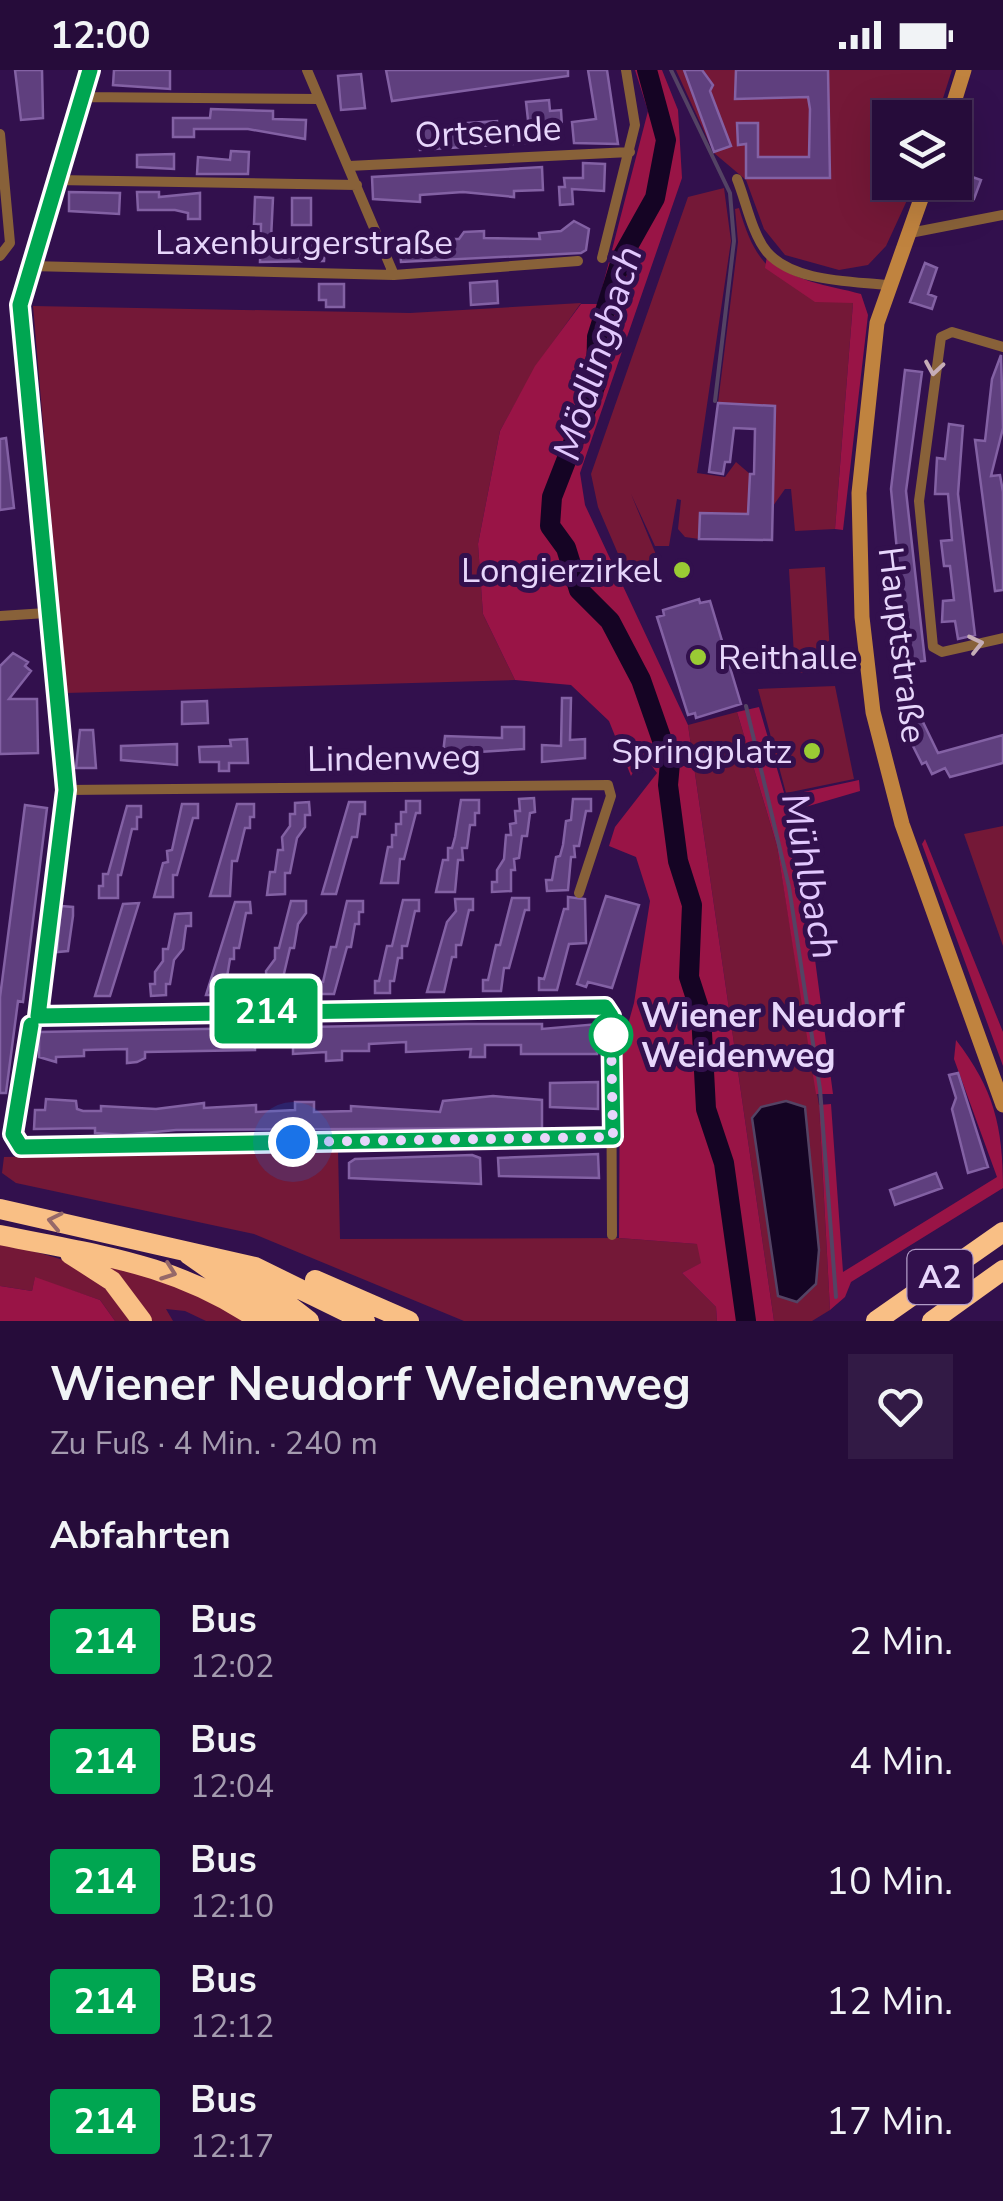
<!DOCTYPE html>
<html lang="de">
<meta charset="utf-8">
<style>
:root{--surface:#260c3a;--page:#321a45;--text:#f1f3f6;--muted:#a49baf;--line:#422c54}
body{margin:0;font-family:"Nunito Sans",sans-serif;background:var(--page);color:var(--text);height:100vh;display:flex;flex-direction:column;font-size:38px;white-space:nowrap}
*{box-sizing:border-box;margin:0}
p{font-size:32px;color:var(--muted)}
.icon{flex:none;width:55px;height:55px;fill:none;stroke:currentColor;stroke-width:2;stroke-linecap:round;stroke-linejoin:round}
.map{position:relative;height:1251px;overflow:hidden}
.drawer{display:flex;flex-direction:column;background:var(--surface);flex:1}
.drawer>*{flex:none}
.badge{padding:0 20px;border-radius:8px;font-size:35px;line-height:65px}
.fabs{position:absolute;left:872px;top:30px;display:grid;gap:20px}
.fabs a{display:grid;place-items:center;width:100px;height:100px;border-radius:0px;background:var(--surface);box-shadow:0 10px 40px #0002,0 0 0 2px var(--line);font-size:50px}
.you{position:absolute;width:50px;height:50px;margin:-25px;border:8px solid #fff;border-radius:50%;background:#1a73e8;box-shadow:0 0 0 15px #1a73e833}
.map>.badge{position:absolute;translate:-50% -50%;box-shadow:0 0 0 5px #fff}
h2{padding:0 50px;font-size:38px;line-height:90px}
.round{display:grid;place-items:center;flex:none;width:105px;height:105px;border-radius:0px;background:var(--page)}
.summary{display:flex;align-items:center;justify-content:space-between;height:170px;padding:0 50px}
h1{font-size:48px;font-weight:700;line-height:75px}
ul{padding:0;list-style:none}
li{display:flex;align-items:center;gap:30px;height:120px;padding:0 50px}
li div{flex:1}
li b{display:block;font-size:38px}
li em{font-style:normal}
li .badge{min-width:110px;font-weight:700;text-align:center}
.status{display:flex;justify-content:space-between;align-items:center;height:70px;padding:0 50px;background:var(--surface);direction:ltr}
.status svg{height:28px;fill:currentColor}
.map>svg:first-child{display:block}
.green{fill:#741837}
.forest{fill:#991446}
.water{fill:#150424;stroke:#544364;stroke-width:2.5}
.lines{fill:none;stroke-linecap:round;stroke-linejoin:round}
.stream{stroke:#544364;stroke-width:4}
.river{stroke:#150424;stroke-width:20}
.building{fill:#5f3f7e;stroke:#8361a4;stroke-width:2.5}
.street{stroke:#886139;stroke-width:10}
.secondary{stroke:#c0833f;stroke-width:15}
.highway{stroke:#f9bf85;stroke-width:20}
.oneway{stroke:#c6adb7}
.oneway2{stroke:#966869}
.line-casing{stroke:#fff;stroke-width:22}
.line{stroke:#00a651;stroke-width:15}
.walk{stroke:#e7d6fb;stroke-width:10;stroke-dasharray:0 18}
.poi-dot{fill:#9acb34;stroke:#32104d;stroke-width:4}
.stop-dot{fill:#fff;stroke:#00a651;stroke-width:5}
.labels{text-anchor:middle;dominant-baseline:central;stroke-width:10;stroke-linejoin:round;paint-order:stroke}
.shield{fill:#32104d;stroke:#b19bc7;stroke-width:2.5}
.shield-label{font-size:32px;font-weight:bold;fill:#e7d6fb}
.street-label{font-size:35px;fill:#e7d6fb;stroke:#32104d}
.poi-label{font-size:35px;fill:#e7d6fb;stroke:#32104d;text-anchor:end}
.stop-label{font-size:35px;font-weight:bold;fill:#e7d6fb;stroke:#32104d;text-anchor:start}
.water-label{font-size:38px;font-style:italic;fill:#e2c8fe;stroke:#32104d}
</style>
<div class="status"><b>12:00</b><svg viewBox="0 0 49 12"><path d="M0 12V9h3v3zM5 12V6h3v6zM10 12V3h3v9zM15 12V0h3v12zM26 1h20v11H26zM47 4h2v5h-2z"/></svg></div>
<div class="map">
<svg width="1003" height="1251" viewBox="0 0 1003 1251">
<rect width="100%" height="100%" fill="#32104d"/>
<!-- green -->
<path class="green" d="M676,0H952L937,47L890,48V112L915,113L886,176L868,195L839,200L785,185L764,159L746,110L714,83Z
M724,118L731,171L697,403L725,407L736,392L750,404L748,444L700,443L699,469L685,467L678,459L681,430L677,429L669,476H655L631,424L657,487L625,500L598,437L591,404L688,127Z
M739,138C761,214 784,206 853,233L835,459L795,461L791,419H785L773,436L775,336L718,333L738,172L735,139Z
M581,233L536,296L500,361L478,474L483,544L515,610L66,623L33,236L410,243Z
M825,497L831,601L795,603L789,499Z
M835,616L854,709L786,723L758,619Z
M737,642L777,776L819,1035L830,1240L812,1251H774L688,655Z
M1003,756V876L964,764Z
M338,1080L340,1169L619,1168L698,1174L702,1193L682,1203L716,1237L717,1251H464L254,1164L16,1113L2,1103L4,1087Z
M0,1174C69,1189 89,1192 132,1251H115L100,1230L35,1208L32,1221L0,1216Z
M107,1195L169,1210L247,1251H206L185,1241L166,1239L173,1251H150Z"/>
<!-- forest -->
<path class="forest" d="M635,0H662L678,40L682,108L580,403L585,435L688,655L774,1251H717L716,1237L682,1203L701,1193L697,1174L619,1168L620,983L634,933L650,831L636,787L609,776L615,757L657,703L643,684L631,706L609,651L571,615L515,610L483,544L478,474L500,361L535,296L581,234H598L648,41Z
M767,186C790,212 829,215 861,224L868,245L843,460L835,459L853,233L815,232L765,198Z
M759,637L785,726L859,710L860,721L795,740L833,1024H816L777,776L737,642Z
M925,769L1003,962V996L922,774Z
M956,970C994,1019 1003,1057 1003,1118L851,1212L845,1227L830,1240L819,1035L831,1034L843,1202L997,1107L954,989Z
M35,1207L100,1230L115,1251H0V1216L32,1221Z"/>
<!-- water -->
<path class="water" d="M786,1031L805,1037L819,1180L816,1214L797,1232L778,1226L752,1048L761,1037Z"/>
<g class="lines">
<!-- stream -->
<path class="stream" d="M671,0L730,123L734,171L715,331
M746,636L789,817L820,1019L836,1227"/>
<!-- river -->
<path class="river" d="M647,0L666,70L655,128L622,187L597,267L596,314L552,427L550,456L566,478L579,520L610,551L641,610L670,693L668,715L678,791L692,835L689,907L701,944L706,1039L724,1093L746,1251"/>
</g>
<!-- building -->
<path class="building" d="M15,0H42L43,48L21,50Z
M114,0H170V19L113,15Z
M386,0H568V6L392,31Z
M588,0H607L618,74L574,73L572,52L596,49Z
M684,0H702L713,15L710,21L731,76L714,82Z
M736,0H828L830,108H746V74L738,75L737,53H758V87H809L810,39L808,27L735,29Z
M361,4L365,38L341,40L338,6Z
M549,30L550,41L561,40L562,57L529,59L526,32Z
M211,39L273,41V49L306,50L305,69L248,59H194V67H173V48H210Z
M497,51V58L525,56L526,73L420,80L418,54L435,53V62L469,60L468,53Z
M231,81L249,82L248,104H197L198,87L230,90Z
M174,84V99L137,97V85Z
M583,93L605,94L604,121L572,119L573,134L560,135L559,117H565L564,108H583Z
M542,97L543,120L514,121V127L463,122L420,125V132L373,129L372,107Z
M955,101L981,110L974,129L949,121Z
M69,122L120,123L119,144L69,141Z
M137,122H159V127L200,123V149H188V143L175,140H138Z
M255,127L273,128L271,169H279V177L302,178L307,170H319L325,175L324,191L260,192L261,154H254Z
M292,128H311V155H292Z
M574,151L589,159L586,180L581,183L401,192L399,169H459L464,162L484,161V168L540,169L539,163L561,161Z
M925,193L937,198L928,224L936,227L932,239L910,232Z
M497,211L498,233L471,235L470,213Z
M319,214H344V237H326V230H319Z
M1001,285L1003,358L991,406L1000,405L1003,422V520L995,521L975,370L985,371L992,309Z
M905,300L922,302L906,421L925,591L904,593L903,578H907L900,497L893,498L892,481H897L891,419Z
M718,333L775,336L772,470L699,469L700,443L748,444L750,404H754L755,359L734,358L730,392H725L723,404L709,402Z
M949,354L963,356L958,424L975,565L958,569L955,551L942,552L943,531L954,530L950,496H944L941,471L952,470L948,424H935L937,388L945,389Z
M6,368L14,438L0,440V369Z
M699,529L700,533L710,531L741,634L696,648L695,643L688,645L657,547L664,545L663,540Z
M13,583L28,592L25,596L31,601L9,629H37L38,683L0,684V596Z
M562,628H571L570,670L585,669V688L542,692V675L561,676Z
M207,631L208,653L182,654V632Z
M921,648L938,683L1003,665V693L950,707L945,698L932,704L926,692L922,694L903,656Z
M502,657H524V679L463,683V695L442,692L445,666L502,668Z
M80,660H93L96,698H76Z
M247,669L248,693H229V701H219V692H200L199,677L231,676L230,670Z
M177,674V695L121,690V676Z
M534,728L535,742L530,743L527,766H522L519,788L514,789L515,800H511V821L492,822V812H497V800L504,789L506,765H511L510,754L516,753L515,741H520L519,729Z
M573,729H591V741H586L579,776H574L575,787H571L568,820L547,821L546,810H552L556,787L560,786L563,775L566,751L571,750Z
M461,730H479V743H475V755H470L467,778H462L463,790H458L455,822H436L443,790H448V778H452L455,767Z
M406,731H420V743H416L404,789H400L398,813H381L388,777H392V765H396V754H401V742H406Z
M309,732L310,745H305V757L297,768L290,803H285V824L267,825L270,802H275L278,780H283L282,767L290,756V744H295V733Z
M349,732H365V744H360L357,767H352L336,824H322Z
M182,734H198V748H193L177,805H173V827H154L163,793L168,792L167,781L172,780Z
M237,734H254V747H250V758H245L237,791H232L230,826H210Z
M25,735L47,738L23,932L18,931L6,1023H0V927Z
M127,736H141V747H137V759H132L121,805H118V828H99V816H103V804H108Z
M606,826L639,835L612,918L588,912L586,917L577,914Z
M568,827L585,829L586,873L569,874L557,920H539V908L544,909L564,839H568Z
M512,828H529V840H525L509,898H504L501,921H483V910H488L496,875H500Z
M455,829H473V840H469L461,875H456V887H452L444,922H427L447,852L456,841Z
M403,830H419V841H415L407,876H402V888H398L394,911H390V923H375V911H379L387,876H392Z
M291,831H306V843L298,854L294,878H290L282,912H278V924H262V913H267L266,901L275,889V878H279Z
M347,831H363V842H359V854H355L351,877H347L334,924H319V912H323L331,877H336Z
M235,832H250L251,843H246L239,878H234V889H230L226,913H222V925H206Z
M139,833L110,926H95L123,834Z
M61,836L73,837V846L68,881L57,882Z
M191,843V856H186L183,879L174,890L170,914H166V925L151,926L150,914H155V902L163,891V879H168L175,844Z
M465,954H542V959L598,954L597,984H521V975H485V987H470L471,979L406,982V972L369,974V981H342V990L326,991V982L293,984V976L255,975V980L145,982V988L137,992L127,993V979L84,980V986L56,987V992L39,987V962Z
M958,1003L988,1097L968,1103L952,1039L956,1028L949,1005Z
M598,1012V1039L550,1037V1013Z
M493,1026L542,1030V1058L176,1060L123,1065L95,1063V1058L34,1059L35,1040H45L46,1029L76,1031L77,1039L83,1041H101V1036L156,1039L204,1033V1038L256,1035V1042L295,1040V1032H314V1042L351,1041V1036L440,1042L443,1031Z
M598,1084L599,1108L499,1106L498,1088Z
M472,1085L480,1088L481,1114L349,1108V1093L355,1089Z
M936,1103L942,1118L895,1135L890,1120Z"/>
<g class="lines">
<!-- street -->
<path class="street" d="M90,0L21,222L40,479L66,720L38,946L31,955L13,1065L21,1077L613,1067
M307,0L394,205
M80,27L319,29
M0,64L10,173L0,186
M349,96L630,82
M737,109C746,131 752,164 767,182C793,212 850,211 887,215
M55,110L357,115
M910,163L1003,145
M602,188L635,55L626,0
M30,196L394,205L578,191
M1003,277L952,262L941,267L919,431L933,577L942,582L1003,568
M0,546L46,543
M66,720L608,715L611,726L579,823
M38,946L605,937L611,946L612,1165"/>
<!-- secondary -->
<path class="secondary" d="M949,48L964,0
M927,112L877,253L859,423L862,547L873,642L902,754L1003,1035"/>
<!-- highway -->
<path class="highway" d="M0,1139L255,1197L365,1251
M0,1165C97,1185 176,1193 260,1251
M70,1184L112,1211L142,1251
M188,1184L283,1251
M226,1199L278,1227L309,1251
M315,1210L409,1251
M876,1251L1003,1162
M932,1251L1003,1200"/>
</g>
<!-- one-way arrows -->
<defs><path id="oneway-chevron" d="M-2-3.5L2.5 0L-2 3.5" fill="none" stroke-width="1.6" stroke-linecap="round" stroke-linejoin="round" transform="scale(2.5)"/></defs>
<g class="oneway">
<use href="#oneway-chevron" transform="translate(934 298) rotate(99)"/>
<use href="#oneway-chevron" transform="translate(976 574) rotate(-13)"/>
</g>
<g class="oneway2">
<use href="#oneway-chevron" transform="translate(55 1151) rotate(-168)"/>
<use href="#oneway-chevron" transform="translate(169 1202) rotate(20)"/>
</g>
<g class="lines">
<defs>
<path id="line" d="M31,955L13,1064L21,1077L613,1067L611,946L605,937L38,946L66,720L20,235L90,0"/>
</defs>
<!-- line casing -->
<use href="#line" class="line-casing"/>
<!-- line -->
<use href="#line" class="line"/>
<!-- walk -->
<path class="walk" d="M293,1072L613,1067L611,965"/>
</g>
<!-- markers -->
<g class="poi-dot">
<circle cx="682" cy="500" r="10"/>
<circle cx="698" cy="587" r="10"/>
<circle cx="812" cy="681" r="10"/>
</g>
<circle class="stop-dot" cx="611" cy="965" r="20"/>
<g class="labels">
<!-- shield labels -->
<rect class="shield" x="907.5" y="1180" width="65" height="54" rx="8"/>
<g class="shield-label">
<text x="940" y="1207">A2</text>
</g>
<!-- street labels -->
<g class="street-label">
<text transform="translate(488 62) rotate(-3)">Ortsende</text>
<text x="304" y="172">Laxenburgerstraße</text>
<text transform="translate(902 575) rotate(83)">Hauptstraße</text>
<text transform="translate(394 688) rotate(-1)">Lindenweg</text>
</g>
<!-- poi labels -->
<g class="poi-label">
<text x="662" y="500">Longierzirkel</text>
<text x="718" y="587" text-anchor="start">Reithalle</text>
<text x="792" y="681">Springplatz</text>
</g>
<!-- stop labels -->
<g class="stop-label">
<text x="641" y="945">Wiener Neudorf<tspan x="641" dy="40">Weidenweg</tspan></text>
</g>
<!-- water labels -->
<g class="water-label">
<text transform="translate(598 283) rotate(-73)">Mödlingbach</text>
<text transform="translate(810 806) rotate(79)">Mühlbach</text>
</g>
</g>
</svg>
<div class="fabs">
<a><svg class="icon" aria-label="layers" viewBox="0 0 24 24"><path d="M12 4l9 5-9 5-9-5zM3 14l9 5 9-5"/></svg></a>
</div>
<div class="you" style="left:293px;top:1072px"></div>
<b class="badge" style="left:266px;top:941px;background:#00a651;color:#fff">214</b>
</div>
<section class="drawer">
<div class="summary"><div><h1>Wiener Neudorf Weidenweg</h1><p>Zu Fuß · 4 Min. · 240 m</p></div><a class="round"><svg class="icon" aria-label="heart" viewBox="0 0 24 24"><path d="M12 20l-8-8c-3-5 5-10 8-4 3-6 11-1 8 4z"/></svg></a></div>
<h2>Abfahrten</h2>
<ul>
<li><span class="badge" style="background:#00a651;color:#fff">214</span><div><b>Bus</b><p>12:02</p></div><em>2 Min.</em></li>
<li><span class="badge" style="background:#00a651;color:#fff">214</span><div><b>Bus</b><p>12:04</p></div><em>4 Min.</em></li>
<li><span class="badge" style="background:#00a651;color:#fff">214</span><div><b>Bus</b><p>12:10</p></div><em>10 Min.</em></li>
<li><span class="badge" style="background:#00a651;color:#fff">214</span><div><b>Bus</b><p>12:12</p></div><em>12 Min.</em></li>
<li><span class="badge" style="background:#00a651;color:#fff">214</span><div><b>Bus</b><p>12:17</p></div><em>17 Min.</em></li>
</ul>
</section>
